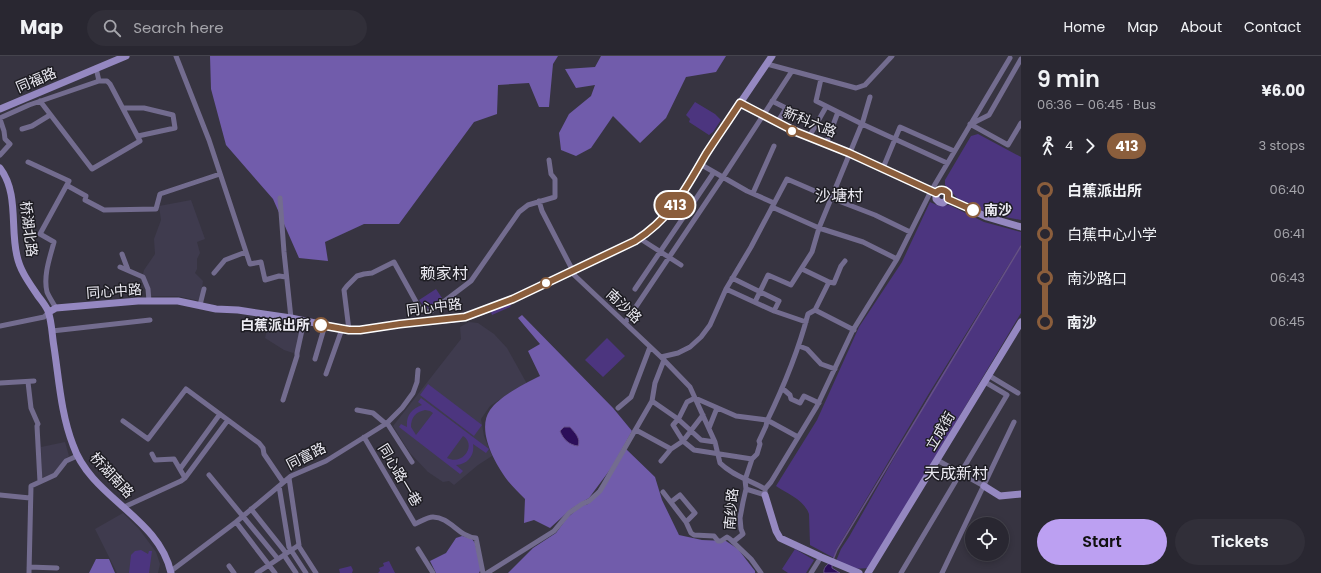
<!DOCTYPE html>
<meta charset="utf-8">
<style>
:root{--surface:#292731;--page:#312f39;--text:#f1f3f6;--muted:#a5a5ab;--line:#45444d;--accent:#bca0f2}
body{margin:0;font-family:Poppins,"Noto Sans SC",sans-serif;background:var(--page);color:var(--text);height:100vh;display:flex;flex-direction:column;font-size:15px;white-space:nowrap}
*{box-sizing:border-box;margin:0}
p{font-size:13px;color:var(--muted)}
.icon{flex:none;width:22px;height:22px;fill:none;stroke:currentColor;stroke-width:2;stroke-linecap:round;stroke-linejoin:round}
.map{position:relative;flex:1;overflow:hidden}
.drawer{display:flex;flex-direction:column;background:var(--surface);width:300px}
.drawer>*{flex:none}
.badge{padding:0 8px;border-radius:13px;font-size:14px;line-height:26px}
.tools{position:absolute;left:965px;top:461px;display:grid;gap:8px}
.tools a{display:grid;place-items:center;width:44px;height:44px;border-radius:50%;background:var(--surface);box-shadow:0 2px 6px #0003,0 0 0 1px var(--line);font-size:20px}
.map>.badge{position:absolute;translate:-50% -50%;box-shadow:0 0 0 2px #fff}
.legs{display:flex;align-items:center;gap:6px;height:44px;padding:0 16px;font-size:13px}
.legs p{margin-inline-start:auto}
.summary{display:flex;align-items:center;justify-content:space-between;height:68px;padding:0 16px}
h1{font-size:22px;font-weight:600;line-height:30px}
.button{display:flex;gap:8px;margin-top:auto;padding:8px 16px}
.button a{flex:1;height:46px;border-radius:24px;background:var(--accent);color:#111;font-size:16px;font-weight:600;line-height:46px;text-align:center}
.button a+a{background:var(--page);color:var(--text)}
ul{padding:0 16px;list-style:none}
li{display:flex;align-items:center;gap:14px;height:44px;font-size:15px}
li i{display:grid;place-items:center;width:6px;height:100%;margin:0 5px;background:currentColor}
li i::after{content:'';width:10px;height:10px;margin:-5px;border:3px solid;border-radius:50%;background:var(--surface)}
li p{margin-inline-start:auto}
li:first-child i{background:linear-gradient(#0000 50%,currentColor 0)}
li:last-child i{background:linear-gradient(currentColor 50%,#0000 0)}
header{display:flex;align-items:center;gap:24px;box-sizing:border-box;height:56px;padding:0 20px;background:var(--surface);border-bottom:1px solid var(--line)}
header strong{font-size:19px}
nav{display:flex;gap:22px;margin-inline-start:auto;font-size:14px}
.search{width:280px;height:36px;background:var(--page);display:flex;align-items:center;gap:10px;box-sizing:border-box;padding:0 14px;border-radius:22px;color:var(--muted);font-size:15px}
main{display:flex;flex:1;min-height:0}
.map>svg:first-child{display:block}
.built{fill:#3f3b4e}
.green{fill:#4c357f;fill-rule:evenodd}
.forest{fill:#715cab}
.water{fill:#2c0e59;stroke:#655087}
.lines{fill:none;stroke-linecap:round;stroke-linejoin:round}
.stream{stroke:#655087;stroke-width:1.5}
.street{stroke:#736c8f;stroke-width:5}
.secondary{stroke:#9588c1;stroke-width:7}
.line-1-casing{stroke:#fff;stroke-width:9}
.line-1{stroke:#8b5e3c;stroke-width:6}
.stop-1-dot{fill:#fff;stroke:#8b5e3c;stroke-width:2}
.labels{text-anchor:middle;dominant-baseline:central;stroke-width:3;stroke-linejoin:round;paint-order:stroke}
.street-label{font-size:14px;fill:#ebeaf2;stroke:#1e1d23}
.stop-label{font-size:14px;font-weight:bold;fill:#ebeaf2;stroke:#1e1d23;text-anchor:start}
.quarter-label{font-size:16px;fill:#ebeaf2;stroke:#1e1d23}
</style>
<header>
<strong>Map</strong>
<div class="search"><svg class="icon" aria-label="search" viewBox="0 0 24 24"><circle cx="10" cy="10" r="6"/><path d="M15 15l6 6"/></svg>Search here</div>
<nav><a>Home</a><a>Map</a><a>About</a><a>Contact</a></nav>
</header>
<main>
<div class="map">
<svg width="1021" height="517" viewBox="0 0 1021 517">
<rect width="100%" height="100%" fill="#373441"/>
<!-- built -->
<path class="built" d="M191,144L205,183L197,186L200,197L197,203V213L195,217L203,225L200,245L177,240H151L143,218L144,214L155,198L154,183L161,164L159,150Z
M270,260L301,266V272L296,294L293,297L284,294L265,282Z
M469,266L478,267L494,278L507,292L531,335L518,336L499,344L490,350L481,363L484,380L492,400L478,409L454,429L449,425L443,426L428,416L410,397L393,370L461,283L460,271Z
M65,386L69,400L54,417L42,422L41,391Z
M123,457L139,473L156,496L160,508L158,517H117L95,473Z"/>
<!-- green -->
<path class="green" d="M695,46L715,58L721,64L713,76L709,79L689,66L690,63L686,59Z
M978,78L1021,101V164L990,158L981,154L967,146L959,144L945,129V124L971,80Z
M930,146L939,150L949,149L984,166L1021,176V189L928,339L836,494L834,502L810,489L809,458C804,444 788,438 776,430L817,364L859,271L902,206Z
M1021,191V257L869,512L854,513L836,505L841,493L849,481L932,335Z
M436,233L442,242L426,253L419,244Z
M509,247L511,249L510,251L492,259L490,254Z
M607,282L625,300L603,321L585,304Z
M428,328L482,369L474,380L420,339Z
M421,342L489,393L486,397L473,388C475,399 468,408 456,409L463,415L460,418L399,371L401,368L407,371C406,360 411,353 422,349L418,346ZM425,354L430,355L433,357L416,379L411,371C411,361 416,356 425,354ZM463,380C477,389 463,410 447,402Z
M795,493L814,504L806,517H788L782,513Z
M141,494L148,498L149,495H152L149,517H129L131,499L135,495Z
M389,505L395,517H378L380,515L379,512L384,510L383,507Z
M351,510L353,514L352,517H340L339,513Z"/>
<!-- forest -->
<path class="forest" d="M210,0H558L553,8L549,51H539L529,27L498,29L497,58L474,66L399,168H364L325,186L328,205L299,202L273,143L226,89L211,33Z
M601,0H726L716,16L686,21L666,62L640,87L613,60L591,92L576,100L561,94L559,77L569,58L591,40L595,29L576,32L565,13L595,11Z
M522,259L613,352L632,375L612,411L589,442L571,453L550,472L534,464L524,467L525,443C519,437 513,431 508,425C495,408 476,374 490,354C500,340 524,328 540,320L528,295L540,288L518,262Z
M626,393L655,421L662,444L679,479L702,484L726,485L738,493L755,515V517H508L533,492L556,477L567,462L581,450L588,448Z
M462,480L472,483L475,487L481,513L479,517H436L430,505L446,497L456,482Z
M96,503H109L115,517H89Z"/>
<!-- water -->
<path class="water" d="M564,371H570C575,377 581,382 578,390C569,389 563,383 560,375Z
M830,507L832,508V512L840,517H824C823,513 826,509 830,507Z"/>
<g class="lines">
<!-- stream -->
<path class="stream" d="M833,504L837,494L1021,190"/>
<!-- street -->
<path class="street" d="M176,0L209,84L250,208L261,206L265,224L279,220L286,221
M767,8L856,32L865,29L892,0
M96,12L99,25
M821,23L816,45L862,68L947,107
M772,45L786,52L777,67
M123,52H144L173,59L175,72L138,80
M0,62L29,49L99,25H107L110,28L140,85L92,113L40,45
M0,63L4,75L5,83L10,88L0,99
M970,68L1008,89L1021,67
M971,68L989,59L1021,3
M22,73L32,70L50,59
M809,81L826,51
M826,88L838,56
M28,106L69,125L40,178L54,186C50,201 43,220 47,236C49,241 53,247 56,252
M700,108L747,135L774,147
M883,112L900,71L954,95
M68,130L86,140L85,144L104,154L156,153L160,138L220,118
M753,137L774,90
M280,142L284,196L291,262
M539,145L542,155L573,215
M772,151L819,172L863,186L897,203
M639,182L681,209
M122,198L128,214
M120,211L143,221L148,233L149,245
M802,213L829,226
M571,216L661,301L690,331L715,386L720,407C733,420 750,424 765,433
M214,217L225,204L246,196
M732,222L779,245L774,255
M635,233L714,116
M726,233L774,255L806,266
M755,246L768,219L791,229L812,196L819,172L863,65L870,41
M200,249L204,233
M815,254L854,274
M625,267L723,121L792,15
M0,270L44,261L49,256
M349,274L344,234L347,230L357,220L364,218L372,217L394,206L420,253L430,256L471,225L519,156L528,149L555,141V123L551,118L549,104
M52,275L150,264
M799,290L807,293L821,308L835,313
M661,301L678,297L690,291L701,281L710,269L726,233L751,191L787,123L831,142L875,159L910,176
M315,303L325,269
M326,318L342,273
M988,319L1018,337
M28,326L31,352L38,368L37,370L40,426
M0,327L34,325
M782,332L790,339L791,343L800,347L804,340L819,347
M283,344L297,300V297L304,265
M652,345L678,363L701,384L715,386
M618,352L631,341L650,291
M357,354L373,357L386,368
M123,365L148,383L186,333L259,387L263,392L264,398L283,426
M387,367L412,406
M709,372L717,352
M636,374L671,393
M364,381L415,468C420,466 427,461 433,461C450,461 459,481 476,482L483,517
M152,398L155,404L174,403L185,422
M752,403L694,394L683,385L673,369L679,362L687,346L695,342L736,360L767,364L798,381
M937,404L984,430
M661,405L671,393L683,385L703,359
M180,413L220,358
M209,419L278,503
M279,430L289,491L306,517
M746,433L765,439V433L771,426L817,350L853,274L897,203L931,135L1010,2
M663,436L686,466L691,477L694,479L714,480L718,485H721L727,481L730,483L751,503L761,517
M0,439L30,442
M671,446L680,439L695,457L686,466
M124,451L181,425L185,422L228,364
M251,453L286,497
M236,466L275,517
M733,486L743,478L741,473L740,462L743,446L746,433L745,424L752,403L757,398L760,388L759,385L766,370L767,365C784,330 798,296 808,258L815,254L829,226L834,227L841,210L845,205
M298,489L316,517
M418,493L433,517
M284,499L296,517
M229,510L234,517
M29,511L57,512
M171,515L236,466L291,420L326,405L387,367L402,352L413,337L417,326L418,314
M29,517L31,430L55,419L66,405L77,400
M257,517L299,489L289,422
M487,517L554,475L569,457L582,448L589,445L600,435L652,345L655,327L664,304
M811,517L821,501
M901,517L1007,339L985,326
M942,517L1014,366"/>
<!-- secondary -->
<path class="secondary" d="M740,47L794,75L849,97L936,137
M0,53L126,0
M0,112C19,137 10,172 17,200C20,215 30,228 38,240C42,245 46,250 48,255C52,266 52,280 54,291C59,324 61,358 73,389C91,442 159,461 171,517
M936,137V143L939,146L943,147L948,143
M936,137L942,134L946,135L949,139L948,143
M948,143L987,161L1021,171
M49,256L56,252L138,245H178L216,253L238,254L291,262L349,274H360L400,268L453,263L474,258L513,243L573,215L635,185L653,172L670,155L679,144L707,96L772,0
M984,430L1000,440L1021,438
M765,439L776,475L780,482L821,501L859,517
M868,517L1021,266"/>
</g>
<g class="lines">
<defs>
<path id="line-1" d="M321,269L349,274H360L400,268L465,261L513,243L635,185C671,162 685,134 706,98C717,81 729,64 740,47L794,75L849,97L936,137C939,133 944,133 948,137V143L973,154"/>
</defs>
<!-- line-1 casing -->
<use href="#line-1" class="line-1-casing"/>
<!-- line-1 -->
<use href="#line-1" class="line-1"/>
</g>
<!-- markers -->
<g class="stop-1-dot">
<circle cx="792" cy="75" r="5"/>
<circle cx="973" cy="154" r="7"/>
<circle cx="546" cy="227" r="5"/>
<circle cx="321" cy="269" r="7"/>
</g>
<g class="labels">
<!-- street labels -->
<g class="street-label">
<text transform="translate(36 24) rotate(-23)">同福路</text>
<text transform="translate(810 66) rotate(23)">新科六路</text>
<text transform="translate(29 173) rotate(83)">桥湖北路</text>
<text transform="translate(114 235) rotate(-4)">同心中路</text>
<text transform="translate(624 250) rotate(43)">南沙路</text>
<text transform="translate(434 251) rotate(-7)">同心中路</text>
<text transform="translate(940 375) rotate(-59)">立成街</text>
<text transform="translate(306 400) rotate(-27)">同富路</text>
<text transform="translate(112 419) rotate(47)">桥湖南路</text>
<text transform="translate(400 419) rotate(59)">同心路一巷</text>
<text transform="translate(731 453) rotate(-85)">南纱路</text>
</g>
<!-- stop labels -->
<g class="stop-label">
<text x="984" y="154">南沙</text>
<text x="310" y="269" text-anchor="end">白蕉派出所</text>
</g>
<!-- quarter labels -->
<g class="quarter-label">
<text x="839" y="139">沙塘村</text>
<text x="444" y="217">赖家村</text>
<text x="956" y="417">天成新村</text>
</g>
</g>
</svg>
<div class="tools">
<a><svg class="icon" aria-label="locate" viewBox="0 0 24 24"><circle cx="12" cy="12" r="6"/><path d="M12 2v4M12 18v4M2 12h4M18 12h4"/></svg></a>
</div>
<b class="badge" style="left:675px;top:149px;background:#8b5e3c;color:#fff">413</b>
</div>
<section class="drawer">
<div class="summary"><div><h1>9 min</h1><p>06:36 – 06:45 · Bus</p></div><b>¥6.00</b></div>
<div class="legs"><svg class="icon" aria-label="walk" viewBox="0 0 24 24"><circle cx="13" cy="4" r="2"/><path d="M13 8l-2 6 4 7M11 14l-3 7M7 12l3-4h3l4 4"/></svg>4<svg class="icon" aria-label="forward" viewBox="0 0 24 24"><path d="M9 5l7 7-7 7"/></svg><b class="badge" style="background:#8b5e3c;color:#fff">413</b><p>3 stops</p></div>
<ul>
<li><i style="color:#8b5e3c"></i><b>白蕉派出所</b><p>06:40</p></li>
<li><i style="color:#8b5e3c"></i><span>白蕉中心小学</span><p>06:41</p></li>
<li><i style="color:#8b5e3c"></i><span>南沙路口</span><p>06:43</p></li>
<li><i style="color:#8b5e3c"></i><b>南沙</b><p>06:45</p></li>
</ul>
<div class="button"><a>Start</a><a>Tickets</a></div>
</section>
</main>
